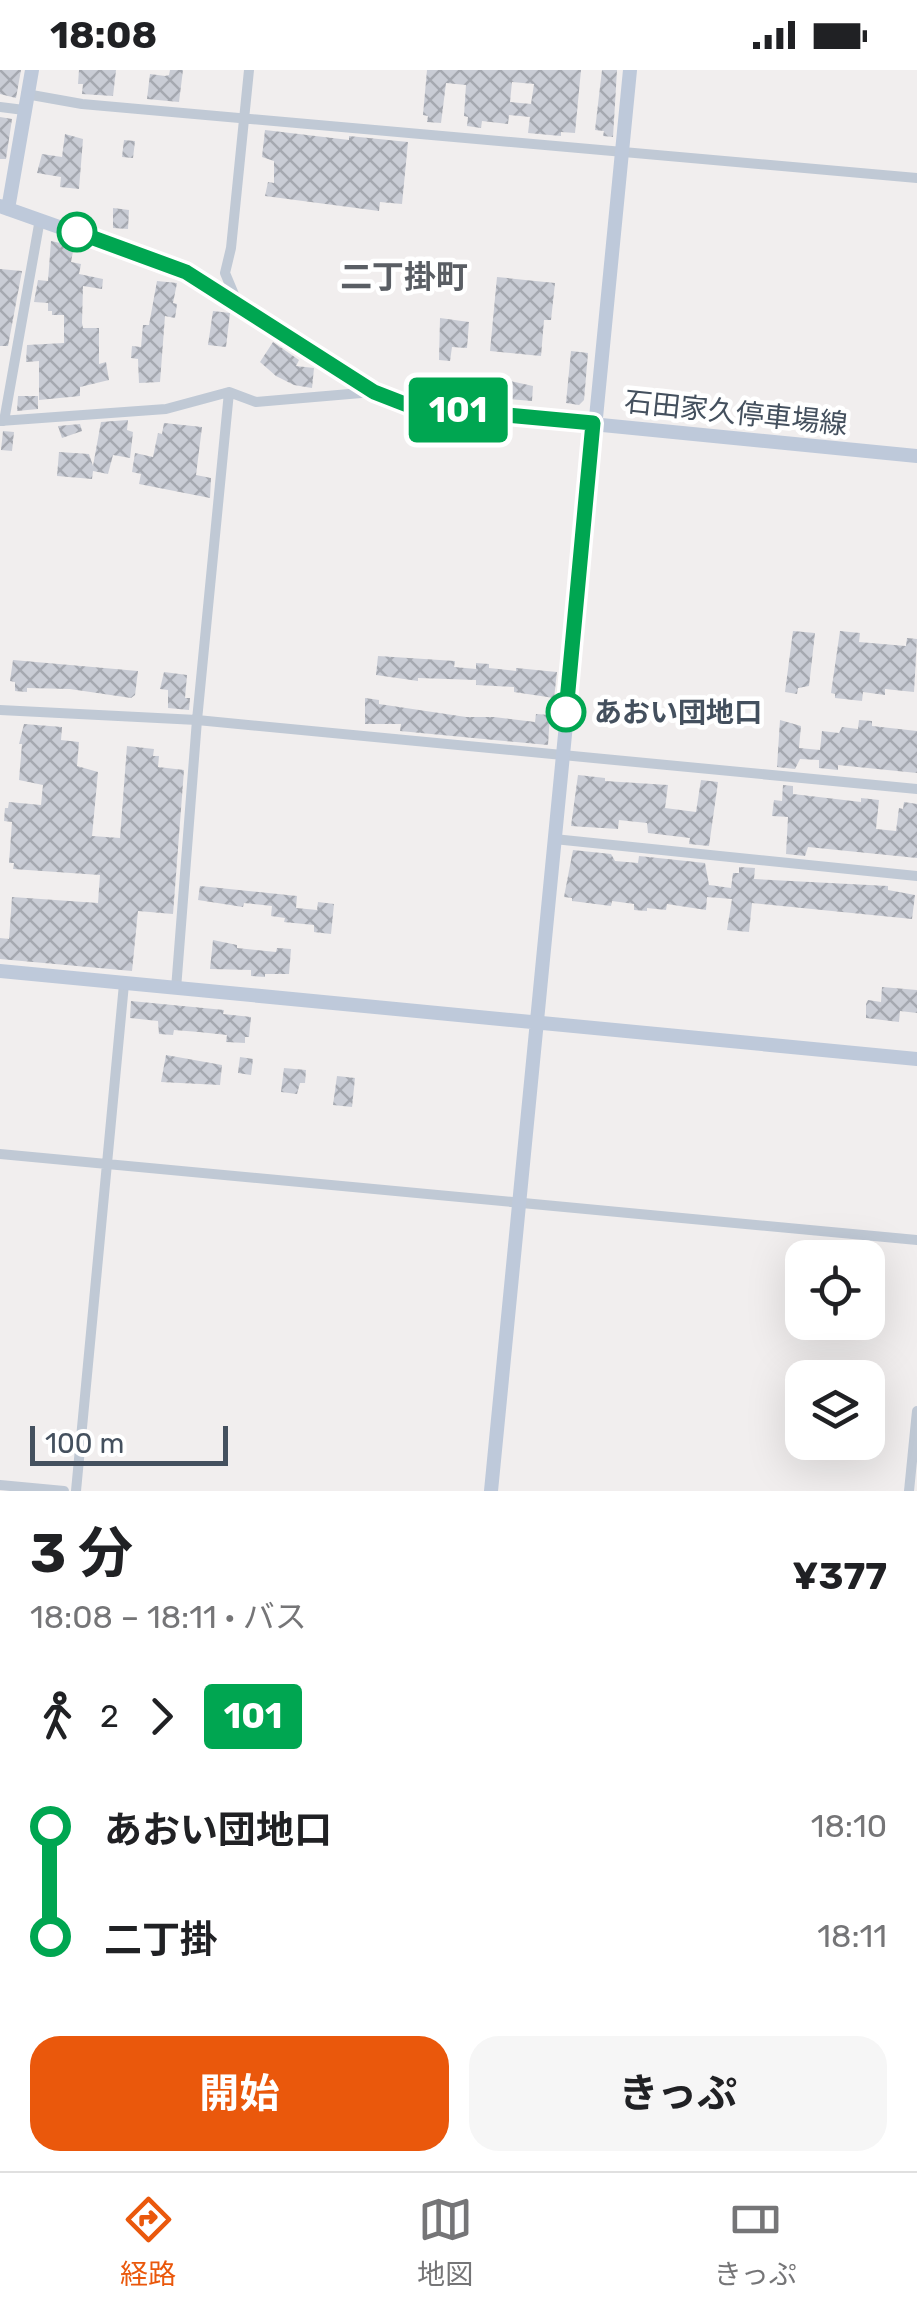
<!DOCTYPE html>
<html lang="ja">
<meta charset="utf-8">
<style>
:root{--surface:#fff;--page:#f6f6f6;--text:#202124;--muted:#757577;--line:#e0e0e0;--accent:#ea580c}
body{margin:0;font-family:Rubik,"Noto Sans JP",sans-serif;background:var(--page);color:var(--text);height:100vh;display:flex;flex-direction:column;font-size:38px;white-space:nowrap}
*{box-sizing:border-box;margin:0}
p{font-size:32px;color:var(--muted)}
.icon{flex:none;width:55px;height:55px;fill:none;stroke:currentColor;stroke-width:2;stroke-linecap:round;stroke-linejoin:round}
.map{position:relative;height:1421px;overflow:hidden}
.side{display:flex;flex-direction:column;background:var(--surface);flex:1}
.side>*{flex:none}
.badge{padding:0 20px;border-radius:8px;font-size:35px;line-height:65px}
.buttons{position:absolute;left:785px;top:1170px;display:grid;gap:20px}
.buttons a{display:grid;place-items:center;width:100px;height:100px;border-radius:20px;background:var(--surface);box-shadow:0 10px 40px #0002;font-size:50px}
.scale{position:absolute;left:30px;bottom:25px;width:198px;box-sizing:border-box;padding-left:10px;border:5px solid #44505e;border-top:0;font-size:28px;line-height:35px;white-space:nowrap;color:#44505e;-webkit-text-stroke:8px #fff;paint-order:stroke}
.map>.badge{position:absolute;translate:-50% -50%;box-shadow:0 0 0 5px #fff}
.legs{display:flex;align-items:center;gap:15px;height:110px;padding:0 30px;font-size:32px}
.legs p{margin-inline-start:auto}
.overview{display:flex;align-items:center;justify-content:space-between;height:170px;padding:0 30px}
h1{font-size:55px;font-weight:700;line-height:75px}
.primary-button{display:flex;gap:20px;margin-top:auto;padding:20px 30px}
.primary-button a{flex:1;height:115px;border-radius:30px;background:var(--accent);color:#fff;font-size:40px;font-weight:700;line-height:115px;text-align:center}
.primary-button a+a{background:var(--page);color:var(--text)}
ul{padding:0 30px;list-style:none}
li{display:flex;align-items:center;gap:35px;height:110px;font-size:38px}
li i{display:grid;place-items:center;width:15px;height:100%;margin:0 12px;background:currentColor}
li i::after{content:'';width:25px;height:25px;margin:-12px;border:8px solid;border-radius:50%;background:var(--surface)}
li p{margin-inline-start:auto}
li:first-child i{background:linear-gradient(#0000 50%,currentColor 0)}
li:last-child i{background:linear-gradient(currentColor 50%,#0000 0)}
.status{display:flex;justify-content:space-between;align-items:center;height:70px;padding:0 50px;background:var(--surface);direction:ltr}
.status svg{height:28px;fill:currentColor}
.tabs{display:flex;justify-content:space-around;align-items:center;height:140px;border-top:2px solid var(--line);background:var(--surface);font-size:28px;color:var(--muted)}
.tabs a{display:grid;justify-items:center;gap:5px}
.tabs .selected{color:var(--accent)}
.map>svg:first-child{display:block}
.building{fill:url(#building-cross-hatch);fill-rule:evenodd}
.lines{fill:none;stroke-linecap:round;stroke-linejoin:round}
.street{stroke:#c0c9d5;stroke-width:10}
.secondary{stroke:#bec9da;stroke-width:14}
.line-1-casing{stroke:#fff;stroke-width:22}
.line-1{stroke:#00a651;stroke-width:15}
.stop-1-dot{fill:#fff;stroke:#00a651;stroke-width:5}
.labels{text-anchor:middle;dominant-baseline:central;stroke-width:9;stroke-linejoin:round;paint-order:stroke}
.street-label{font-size:28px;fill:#44505e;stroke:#fff}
.stop-label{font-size:28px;font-weight:bold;fill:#44505e;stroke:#fff;text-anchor:start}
.quarter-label{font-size:32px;font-weight:bold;fill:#5a5e64;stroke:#fff}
</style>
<div class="status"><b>18:08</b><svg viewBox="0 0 49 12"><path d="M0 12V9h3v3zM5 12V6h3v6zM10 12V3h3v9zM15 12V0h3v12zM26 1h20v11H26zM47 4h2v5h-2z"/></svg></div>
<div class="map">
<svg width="917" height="1421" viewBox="0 0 917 1421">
<defs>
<pattern id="building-cross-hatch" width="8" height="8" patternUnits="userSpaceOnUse" patternTransform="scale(2.5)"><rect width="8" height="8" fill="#c9ccd5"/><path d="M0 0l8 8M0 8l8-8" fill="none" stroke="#a5a8b0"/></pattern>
</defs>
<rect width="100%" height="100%" fill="#f1eeee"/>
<!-- building -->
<path class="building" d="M0,0H21L16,28L0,24Z
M79,0H116L113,26L82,24L83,14H78Z
M170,0H183L179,32L147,29L150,4L165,6L169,5Z
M427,0H581L575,63L561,62V66L528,63L530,47L509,45L508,54L482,51L481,58L467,56L468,47L464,46L466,15L446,13L441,53L427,52L428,46L423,45ZM512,12L534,14L531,34L510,32Z
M602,0H617L613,67L603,66L604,61L595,60Z
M0,47L12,49L6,89H0Z
M265,60L349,70V66L408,72L402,134L380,132L379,141L265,126L268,112L274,113V91L262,87Z
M65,64L83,69L79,119L60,117L61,107L37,103L42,84L62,87Z
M124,70L135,71L133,88L122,87Z
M113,138L129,140L128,159L113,158Z
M51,171L74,176L71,192L81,194L79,204L103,209L102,219L83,216L82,253L83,258H99V294L106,292L109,310L80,317V326L39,330V291L26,292L27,275L64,273V245H52V241H48V233L34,232L38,210L48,211Z
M0,199L22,201L8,276H0Z
M497,207L555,213L551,250H544L541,286L490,281Z
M157,211L177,213L173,233L177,234L175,248L165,246L160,312L139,313L138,289L131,288L132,276L141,277L143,255H149Z
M213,241L230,243L226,277L208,275Z
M440,248L469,252L467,278L452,277L450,291L439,290Z
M273,272L299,290L296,296L314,298L312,318L294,315L276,306L260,292Z
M571,281L588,283L584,330L579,335L566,333Z
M506,310L533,316L532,331L498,328L499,313L506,314Z
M18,326H38V339L17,341Z
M128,350L127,360L133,362L130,388L113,385L108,404L93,401L92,409L57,406L59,382L89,384L93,396L101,352Z
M164,353L202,357L196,405L211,408L210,428L139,414L141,404L132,402L135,383L153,387L158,363L162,364Z
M80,354L82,361L62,368L58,356Z
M3,361L14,362L12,381L1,380Z
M793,561L815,563L809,616L798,618L797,624L785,622Z
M840,561L860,563L859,572L906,576L907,568L917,569L914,622L885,619V625L863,622L862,631L835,628V624L831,623Z
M378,586L455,591L454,597L476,599V593L489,594V598L516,601V598L557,602L554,628L514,622V617L476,615V610L418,608V611L376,605Z
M13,590L138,601L135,625L131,628L70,619L27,618V622L15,621V612L10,611Z
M164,602L187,605L185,628H190L189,640L168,638V620L160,619Z
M365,628L379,630V634L466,647H494L535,652L536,644L550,645L548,675L400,661L401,654H365Z
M780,650L801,656L799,678L820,680L822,661L839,663L842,657L858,659L859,650L872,651V656L917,661V703L838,695V700L819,698V690L800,689L795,699L777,697Z
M24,654L62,657L61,670L79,672L77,696L98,702L92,766L120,768L127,676L154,679L153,686H159L158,697L184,700L173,844L138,841L132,901L0,889V868L9,869L12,827L98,833L100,805L13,799L14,793H9L12,752L4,751L5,738H8L9,732L41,735L43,715L19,710L22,674H19Z
M578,705L605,708V711L668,715L665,738L696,742L701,710L718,712L709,776L689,774L690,768L648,763L647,753L619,750L618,759L571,756Z
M783,715L793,716V724L861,732V728L879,730L876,759L896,761L899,738L903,739L904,732L917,734V788L808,777L805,786L786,784L788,747L772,746L774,730L782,731Z
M573,780L611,784L615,791L638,793L639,786L705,793L709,815L731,818L733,803H739V797L755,798L754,809L888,816V820L915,825L912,849L752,833L749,862L727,860L732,829L707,827L706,840L667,834L666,840L647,838V841L634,840V834L612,831L611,836L572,831V828L564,827Z
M200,816L297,826L296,838L317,840L318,832L334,834L331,864L314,862V855L284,852L285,848L271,846L272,836L244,833L243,837L198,830Z
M213,870L237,875V878L276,882L277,878L291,879L289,904H265V907L251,906V900L210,899Z
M882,917L917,920V943L900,941L899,952L866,948V934L868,930L881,932Z
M131,931L224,940L223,944L251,947L249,967H245V973L226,972L227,965L199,962L174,960L173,965L159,964L158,951L130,948Z
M166,985L222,995L220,1015L161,1012Z
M240,987L253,989L251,1005L238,1003Z
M284,998L306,1000L305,1013H300L297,1024L281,1022Z
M337,1006L355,1008L352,1037L333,1035Z"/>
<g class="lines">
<!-- street -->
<path class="street" d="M26,24L82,34L917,108
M0,37L24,40
M238,234L225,203L231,178L249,0
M0,351L166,339L229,322L256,332L373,322
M4,351L40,149
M0,640L197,650L917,719
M554,769L917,806
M176,919L197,650L229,322
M0,1084L917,1170
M0,1415L64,1421
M76,1421L124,914
M909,1421L917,1341"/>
<!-- secondary -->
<path class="secondary" d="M0,136L186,202L374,322L410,336L917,386
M8,139L32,0
M0,901L917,989
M491,1421L630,0"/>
</g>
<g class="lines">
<defs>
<path id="line-1" d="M77,162L186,202L374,322L410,336L593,353L566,642"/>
</defs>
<!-- line-1 casing -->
<use href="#line-1" class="line-1-casing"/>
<!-- line-1 -->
<use href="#line-1" class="line-1"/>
</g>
<!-- markers -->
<g class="stop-1-dot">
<circle cx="77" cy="162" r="18"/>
<circle cx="566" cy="642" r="18"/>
</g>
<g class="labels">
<!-- street labels -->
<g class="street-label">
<text transform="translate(736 343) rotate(6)">石田家久停車場線</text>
</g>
<!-- stop labels -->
<g class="stop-label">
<text x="594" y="642">あおい団地口</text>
</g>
<!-- quarter labels -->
<g class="quarter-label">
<text x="404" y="207">二丁掛町</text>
</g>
</g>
</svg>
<div class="buttons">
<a><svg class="icon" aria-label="locate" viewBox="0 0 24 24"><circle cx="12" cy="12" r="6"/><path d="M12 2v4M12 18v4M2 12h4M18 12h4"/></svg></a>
<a><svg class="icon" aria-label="layers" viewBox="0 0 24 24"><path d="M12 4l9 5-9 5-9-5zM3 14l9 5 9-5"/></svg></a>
</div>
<div class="scale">100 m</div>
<b class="badge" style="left:458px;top:340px;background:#00a651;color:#fff">101</b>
</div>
<section class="side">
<div class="overview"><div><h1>3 分</h1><p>18:08 – 18:11 · バス</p></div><b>¥377</b></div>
<div class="legs"><svg class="icon" aria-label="walk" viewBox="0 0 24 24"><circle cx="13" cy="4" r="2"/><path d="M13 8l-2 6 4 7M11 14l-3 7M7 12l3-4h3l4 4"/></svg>2<svg class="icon" aria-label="forward" viewBox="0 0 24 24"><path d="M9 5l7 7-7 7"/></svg><b class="badge" style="background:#00a651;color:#fff">101</b></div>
<ul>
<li><i style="color:#00a651"></i><b>あおい団地口</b><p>18:10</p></li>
<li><i style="color:#00a651"></i><b>二丁掛</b><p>18:11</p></li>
</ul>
<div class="primary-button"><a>開始</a><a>きっぷ</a></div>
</section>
<nav class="tabs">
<a class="selected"><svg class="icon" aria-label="directions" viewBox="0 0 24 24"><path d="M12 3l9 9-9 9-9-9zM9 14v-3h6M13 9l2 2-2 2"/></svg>経路</a>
<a><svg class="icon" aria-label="map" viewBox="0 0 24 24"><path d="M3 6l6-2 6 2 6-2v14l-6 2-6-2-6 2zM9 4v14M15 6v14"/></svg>地図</a>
<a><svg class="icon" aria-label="tickets" viewBox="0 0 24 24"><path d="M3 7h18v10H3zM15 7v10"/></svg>きっぷ</a>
</nav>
